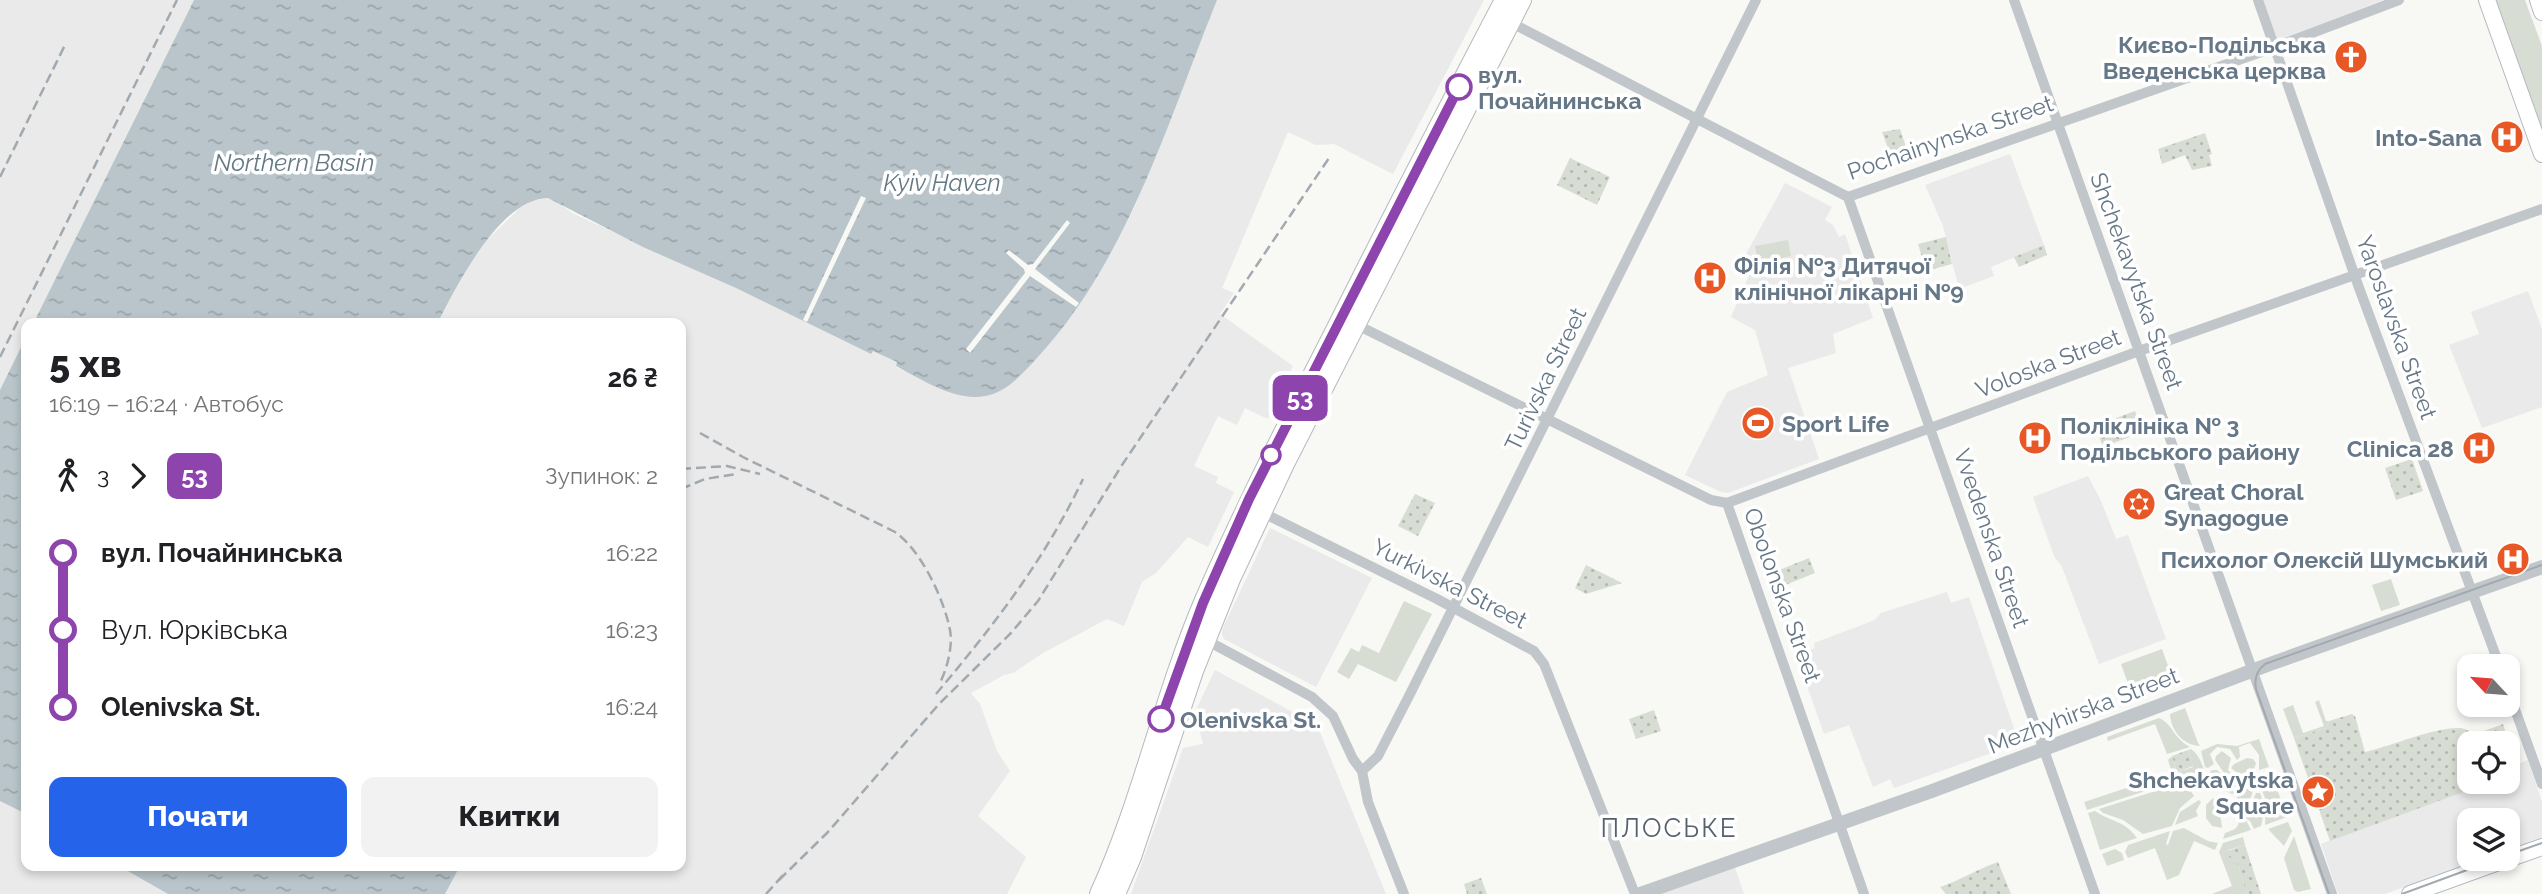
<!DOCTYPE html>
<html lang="uk">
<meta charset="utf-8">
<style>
:root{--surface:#fff;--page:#f2f2f2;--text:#202124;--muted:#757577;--accent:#2563eb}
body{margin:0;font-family:Raleway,sans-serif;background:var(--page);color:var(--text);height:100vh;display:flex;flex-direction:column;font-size:26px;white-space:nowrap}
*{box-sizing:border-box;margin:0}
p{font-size:23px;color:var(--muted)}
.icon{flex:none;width:38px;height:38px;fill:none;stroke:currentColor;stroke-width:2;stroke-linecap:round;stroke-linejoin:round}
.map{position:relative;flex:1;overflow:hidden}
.side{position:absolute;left:21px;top:318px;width:665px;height:553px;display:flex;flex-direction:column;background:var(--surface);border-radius:14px;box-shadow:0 4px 10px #0003}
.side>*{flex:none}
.badge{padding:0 14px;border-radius:10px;font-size:24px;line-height:46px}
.needle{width:46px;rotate:296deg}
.tools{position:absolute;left:2457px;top:654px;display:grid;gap:14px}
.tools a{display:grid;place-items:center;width:63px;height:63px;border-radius:14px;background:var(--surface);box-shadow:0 4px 10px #0003;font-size:35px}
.map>.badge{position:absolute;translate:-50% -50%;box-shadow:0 0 0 4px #fff}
.legs{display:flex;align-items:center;gap:10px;height:77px;padding:0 28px;font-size:23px}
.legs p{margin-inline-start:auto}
.head{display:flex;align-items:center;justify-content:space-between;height:119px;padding:0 28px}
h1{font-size:38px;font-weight:800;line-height:52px}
.button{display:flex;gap:14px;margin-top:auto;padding:14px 28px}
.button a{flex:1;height:80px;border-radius:14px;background:var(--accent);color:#fff;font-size:28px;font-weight:800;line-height:80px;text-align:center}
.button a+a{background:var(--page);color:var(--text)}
ul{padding:0 28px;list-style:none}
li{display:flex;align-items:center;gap:24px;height:77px;font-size:26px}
li i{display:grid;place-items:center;width:10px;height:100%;margin:0 9px;background:currentColor}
li i::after{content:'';width:18px;height:18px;margin:-9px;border:5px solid;border-radius:50%;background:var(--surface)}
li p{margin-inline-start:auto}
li:first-child i{background:linear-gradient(#0000 50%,currentColor 0)}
li:last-child i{background:linear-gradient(currentColor 50%,#0000 0)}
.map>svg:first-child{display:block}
.built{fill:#e9eae9}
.grass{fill:#d8ddd4}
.park{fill:url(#park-dots)}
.water{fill:url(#water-ripples)}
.pier{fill:#f8f8f5}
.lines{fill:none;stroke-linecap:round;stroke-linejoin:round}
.secondary-casing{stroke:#b3b9be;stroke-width:18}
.primary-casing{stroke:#b4babe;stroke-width:20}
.minor{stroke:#c1c6ca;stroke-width:10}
.tertiary{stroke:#c1c6ca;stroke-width:14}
.secondary{stroke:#fff;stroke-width:16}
.primary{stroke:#fff;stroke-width:18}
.tram{stroke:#a2a9af;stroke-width:2}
.rail{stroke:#a2a9af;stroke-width:2.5;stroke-dasharray:10 5;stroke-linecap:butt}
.line-1-casing{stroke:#fff;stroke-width:16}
.line-1{stroke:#8e44ad;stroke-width:10}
.stop-1-dot{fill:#fff;stroke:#8e44ad;stroke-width:3.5}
.labels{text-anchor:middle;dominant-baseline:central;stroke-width:7;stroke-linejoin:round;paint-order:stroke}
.poi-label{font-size:23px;font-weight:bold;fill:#667887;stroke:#fff;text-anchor:end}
.stop-label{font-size:23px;font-weight:bold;fill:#667887;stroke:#fff;text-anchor:start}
.street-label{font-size:23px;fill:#667887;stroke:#fff}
.water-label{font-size:24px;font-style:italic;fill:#637983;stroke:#fff}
.quarter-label{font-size:26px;letter-spacing:2px;fill:#55616c;stroke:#fff}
</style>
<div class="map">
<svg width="2542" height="894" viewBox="0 0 2542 894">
<defs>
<pattern id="park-dots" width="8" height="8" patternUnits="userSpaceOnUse" patternTransform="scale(1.75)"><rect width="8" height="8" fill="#d8ddd4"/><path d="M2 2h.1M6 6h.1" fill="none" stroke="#b3b8b2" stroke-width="1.8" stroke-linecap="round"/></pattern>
<pattern id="water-ripples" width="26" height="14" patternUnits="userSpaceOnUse" patternTransform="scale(1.75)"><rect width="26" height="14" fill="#b9c5ca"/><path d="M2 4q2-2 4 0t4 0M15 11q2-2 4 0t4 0" fill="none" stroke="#9aa5aa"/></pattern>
</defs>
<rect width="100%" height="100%" fill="#f8f8f5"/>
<!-- built -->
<path class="built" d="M0,0H194L33,324H26V337L0,390Z
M1217,0H1484L1393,174L1334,144L1316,145L1288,132L1222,288L1234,293L1220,314L1293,366L1268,419L1245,408L1237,425L1218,416L1194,466L1218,477L1216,483L1234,492L1208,547L1188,537L1156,573L1142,582L1124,626L1107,619L1043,653L1013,673L1004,675L971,693L980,704L997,751L1010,771L978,816L1026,857L1007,894H445L460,866H681V324H437L470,263L485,242L521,207L532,201L548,198L555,200L572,213L736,288L865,351H873L897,362L896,367L948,391L955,393L1013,383L1050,343L1076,307L1102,268L1134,208Z
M2261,0H2383L2276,42Z
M2010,154L2044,245L1991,267L1994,276L1959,289L1943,226L1925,185Z
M1785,183L1832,207L1825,220L1833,225L1839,237L1845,234L1873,318L1833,334L1836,353L1788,368L1819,459L1728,493L1721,492L1685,475L1727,392L1768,375L1755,330L1731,317L1753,266L1745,256Z
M2528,291L2542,329V407L2482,428L2449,345L2479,334L2471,312Z
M2088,476L2101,501L2116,539L2128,535L2166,639L2099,664L2062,567L2054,556L2033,497Z
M1270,528L1372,578L1316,687L1224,639L1222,635V630Z
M1947,592L1951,603L1969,597L2019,743L1894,788L1890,779L1873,787L1849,725L1824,734L1796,655L1815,648L1814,643L1875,620L1881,613Z
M1215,670L1317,725L1386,894H1131L1183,748L1203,744L1195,712Z
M2528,760L2542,802V837L2508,850V821H2469V859H2482L2385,894H2338L2321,844L2473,782H2508V768Z
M0,801L26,814V866H119L168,894H0Z
M1734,865L1744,894H1656Z"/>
<!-- grass -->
<path class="grass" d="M2495,0H2525L2542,46V131Z
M1788,240L1791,256L1758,263L1755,246Z
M2391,579L2400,605L2381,611L2372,585Z
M1404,601L1432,614L1396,682L1358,664L1349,679L1337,672L1351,648L1359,652L1362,645L1379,653Z
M2162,649L2171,674L2130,689L2121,664Z
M2319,700L2326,721H2329L2326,728L2294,738L2283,709L2293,705L2303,733L2324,726L2315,702Z
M2185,708L2198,743L2200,746C2183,745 2171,731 2170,714Z
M2159,718C2173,724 2172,737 2190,747L2167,754L2155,724L2108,741L2107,737Z
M2259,739L2269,767L2259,770V755L2250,743L2239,747L2240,757L2237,760L2230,749L2217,747L2210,754L2214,764L2208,768L2205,767L2201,751L2217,744L2237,746Z
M2191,749C2201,755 2207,776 2206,787L2203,790L2167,784L2087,810L2084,802L2172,773L2168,760L2172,756L2177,772L2193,767L2188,750Z
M2222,751L2231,758L2228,770L2234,777L2233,780H2229L2215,760L2216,756Z
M2247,758L2253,759L2256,763L2253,773L2242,777L2231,768L2234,764Z
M2212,770H2217L2223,775L2224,784L2212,787L2208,774Z
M2271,772L2287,817L2265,825L2266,801L2257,777Z
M2250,779C2255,791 2253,800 2241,806C2235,793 2238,796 2225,791L2224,788Z
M2168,787L2191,791L2194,796L2180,808L2172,826L2143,834L2123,820L2103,813L2099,809Z
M2256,793H2260C2265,805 2264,814 2261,826L2254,829L2250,821L2241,815L2242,809L2253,800Z
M2213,798L2220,812L2222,828L2212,826L2206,818V805Z
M2199,800L2201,802L2196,811L2198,816L2175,825L2180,812Z
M2095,811C2112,823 2123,819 2137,838L2100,850L2088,813Z
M2241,817L2246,820L2251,830L2223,839L2225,833C2238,828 2236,830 2241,817Z
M2288,822L2292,831L2284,846L2268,829Z
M2184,828L2208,841L2218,843L2215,850L2194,841L2179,875L2167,880L2155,848L2128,858L2125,852L2128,845L2170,831L2166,844L2168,845L2173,831Z
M2294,836L2311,889L2298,892L2294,890L2284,858Z
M2243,837L2245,845L2228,850L2236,859L2247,894H2212L2232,886L2219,852L2223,843Z
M2115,849L2122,853L2124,860L2107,866L2102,854Z"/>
<!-- park -->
<path class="park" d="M1900,129L1908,153L1892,159L1882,132Z
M2205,133L2212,154L2209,155L2212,166L2192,170L2185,155L2162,164L2158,149Z
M1570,158L1610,177L1597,205L1557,185Z
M1946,237L1952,264L1926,271L1918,244Z
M2044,245L2047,255L2019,267L2014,257Z
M2135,411L2143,432L2103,447L2095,426Z
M2412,459L2423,491L2396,500L2385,468Z
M1415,494L1435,503L1418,536L1398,526Z
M1809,558L1815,573L1773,590L1767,575Z
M1586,565L1622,583L1586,594L1575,588Z
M1654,710L1661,731L1636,739L1629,719Z
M2352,714L2355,716L2365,752C2392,746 2432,728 2458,728C2465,728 2469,730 2473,735L2503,724L2516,762L2508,765V744H2469V782L2485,784L2330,841L2294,738L2326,728L2329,721Z
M2188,750L2193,766L2177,772L2172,756Z
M2245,845L2261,894H2247L2236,860L2229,857L2227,851Z
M1998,862L2011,894H1946L1940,887C1961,880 1977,869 1998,862Z
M1481,878L1487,894H1467L1464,884Z"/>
<!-- water -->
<path class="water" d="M194,0H1217C1168,121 1127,262 1036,359C1022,374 1007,392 985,396C955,402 921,379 896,366L897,362L873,351L871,354L865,351L736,288L643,247L548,198C499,199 457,286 437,324H33Z
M26,337V814L0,801V390Z
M119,866H460L445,894H168Z"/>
<!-- pier -->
<path class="pier" d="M861,196L866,198L807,322L803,320Z
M1067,220L1070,223L1035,269L1079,303L1076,307L1030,276L970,353L966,349L1025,273L1024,269L1006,253L1009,250L1028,265L1033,264Z"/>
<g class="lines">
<defs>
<path id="secondary" d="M2487,0L2542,154
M2538,0L2542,12
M2508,859L2542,847
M2410,894L2507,859"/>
<path id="primary" d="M1099,894C1142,800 1163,696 1204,600C1243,510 1288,422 1333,334C1389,222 1446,111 1504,0
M1116,894L1132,857L1194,671L1231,579L1285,464L1522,0"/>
</defs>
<!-- secondary casing -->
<use href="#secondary" class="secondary-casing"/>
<!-- primary casing -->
<use href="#primary" class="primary-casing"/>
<!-- minor -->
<path class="minor" d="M2014,0L2332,894
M2258,0L2358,285L2500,667
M1506,20L1848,197L2267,50L2399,0
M1848,197L2095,894
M1355,324L1711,500L1727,503L1864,894
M1727,503L2139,351L2542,209
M1261,512L1437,599L1534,651L1544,664L1635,894
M1204,639L1312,697L1333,716L1353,759L1362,771L1368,802L1404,894
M2508,690L2542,784
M1362,771L1378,756L1410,694L1756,0"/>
<!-- tertiary -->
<path class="tertiary" d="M1640,894L1932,791L2270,664L2542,567"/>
<!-- secondary -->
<use href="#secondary" class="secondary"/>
<!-- primary -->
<use href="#primary" class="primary"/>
<!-- tram -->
<path class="tram" d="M2508,855L2542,843
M2329,894L2256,689C2254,679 2256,671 2265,664L2542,565
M2402,894L2497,859"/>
<!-- rail -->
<path class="rail" d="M0,177L65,45
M0,357L177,0
M700,433L743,457L895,532C921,550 944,599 950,630C953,647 947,668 940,683
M681,469L727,466L760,474
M681,489L705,479L737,474
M936,694C994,625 1044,561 1083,479
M779,880L828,832L939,704L1011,633L1038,601L1122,465L1329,158
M766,894L785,873"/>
</g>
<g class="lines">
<defs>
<path id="line-1" d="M1161,719L1203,603L1249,499L1459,87"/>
</defs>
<!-- line-1 casing -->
<use href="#line-1" class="line-1-casing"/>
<!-- line-1 -->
<use href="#line-1" class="line-1"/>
</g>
<!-- icons -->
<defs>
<symbol id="church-disc" viewBox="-11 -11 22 22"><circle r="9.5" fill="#e85826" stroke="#fff"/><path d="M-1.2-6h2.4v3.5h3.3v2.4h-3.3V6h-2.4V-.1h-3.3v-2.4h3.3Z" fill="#fff"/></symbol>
<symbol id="hospital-disc" viewBox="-11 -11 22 22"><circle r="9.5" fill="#e85826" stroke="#fff"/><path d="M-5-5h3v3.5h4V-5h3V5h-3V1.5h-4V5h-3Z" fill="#fff"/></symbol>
<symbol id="stadium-disc" viewBox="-11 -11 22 22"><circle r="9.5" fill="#e85826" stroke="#fff"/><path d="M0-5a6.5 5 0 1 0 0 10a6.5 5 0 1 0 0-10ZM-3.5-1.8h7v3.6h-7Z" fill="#fff"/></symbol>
<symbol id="synagogue-disc" viewBox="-11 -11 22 22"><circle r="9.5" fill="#e85826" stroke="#fff"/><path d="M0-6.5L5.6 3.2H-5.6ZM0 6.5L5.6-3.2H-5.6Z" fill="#fff"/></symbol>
<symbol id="sight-disc" viewBox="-11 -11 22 22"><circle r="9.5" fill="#e85826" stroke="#fff"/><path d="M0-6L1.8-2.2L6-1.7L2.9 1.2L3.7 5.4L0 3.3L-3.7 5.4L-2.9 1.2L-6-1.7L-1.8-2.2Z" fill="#fff"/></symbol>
</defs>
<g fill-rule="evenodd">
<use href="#church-disc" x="2332" y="38" width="38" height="38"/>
<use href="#hospital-disc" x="2488" y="118" width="38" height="38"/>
<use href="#hospital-disc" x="1691" y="259" width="38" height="38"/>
<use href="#stadium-disc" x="1739" y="404" width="38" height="38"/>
<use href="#hospital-disc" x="2016" y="419" width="38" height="38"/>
<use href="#hospital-disc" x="2460" y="429" width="38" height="38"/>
<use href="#synagogue-disc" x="2120" y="485" width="38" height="38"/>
<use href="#hospital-disc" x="2494" y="540" width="38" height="38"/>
<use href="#sight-disc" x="2299" y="773" width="38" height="38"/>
</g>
<!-- markers -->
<g class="stop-1-dot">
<circle cx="1459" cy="87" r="12"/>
<circle cx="1271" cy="455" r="9"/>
<circle cx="1161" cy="719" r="12"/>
</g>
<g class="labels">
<!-- poi labels -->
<g class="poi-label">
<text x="2326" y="44">Києво-Подільська<tspan x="2326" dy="26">Введенська церква</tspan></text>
<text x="2482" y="137">Into-Sana</text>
<text x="1734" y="265" text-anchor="start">Філія №3 Дитячої<tspan x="1734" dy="26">клінічної лікарні №9</tspan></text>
<text x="1782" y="423" text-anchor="start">Sport Life</text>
<text x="2060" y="425" text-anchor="start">Поліклініка № 3<tspan x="2060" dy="26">Подільського району</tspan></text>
<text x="2454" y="448">Clinica 28</text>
<text x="2164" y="491" text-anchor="start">Great Choral<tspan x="2164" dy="26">Synagogue</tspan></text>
<text x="2488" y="559">Психолог Олексій Шумський</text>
<text x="2294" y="779">Shchekavytska<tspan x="2294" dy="26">Square</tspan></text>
</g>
<!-- stop labels -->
<g class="stop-label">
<text x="1478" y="74">вул.<tspan x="1478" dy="26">Почайнинська</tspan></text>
<text x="1180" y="719">Olenivska St.</text>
</g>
<!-- street labels -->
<g class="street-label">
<text transform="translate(1950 137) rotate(-19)">Pochainynska Street</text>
<text transform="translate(2137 281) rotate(70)">Shchekavytska Street</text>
<text transform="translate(2397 327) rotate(70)">Yaroslavska Street</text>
<text transform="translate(2048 363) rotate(-21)">Voloska Street</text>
<text transform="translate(1545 379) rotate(-64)">Turivska Street</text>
<text transform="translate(1992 538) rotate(71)">Vvedenska Street</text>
<text transform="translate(1450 583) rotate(27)">Yurkivska Street</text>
<text transform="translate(1783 595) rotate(70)">Obolonska Street</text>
<text transform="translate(2083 710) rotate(-21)">Mezhyhirska Street</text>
</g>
<!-- water labels -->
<g class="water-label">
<text x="294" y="162">Northern Basin</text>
<text x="942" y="182">Kyiv Haven</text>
</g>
<!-- quarter labels -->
<g class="quarter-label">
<text x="1669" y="828">ПЛОСЬКЕ</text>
</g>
</g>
</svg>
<div class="tools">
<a><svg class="needle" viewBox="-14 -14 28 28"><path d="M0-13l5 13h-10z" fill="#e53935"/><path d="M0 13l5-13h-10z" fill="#757577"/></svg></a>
<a><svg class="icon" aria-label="locate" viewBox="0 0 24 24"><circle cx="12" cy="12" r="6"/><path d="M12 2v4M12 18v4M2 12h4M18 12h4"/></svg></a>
<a><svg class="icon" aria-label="layers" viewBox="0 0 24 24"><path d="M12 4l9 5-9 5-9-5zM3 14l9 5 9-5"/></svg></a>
</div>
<b class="badge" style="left:1300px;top:398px;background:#8e44ad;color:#fff">53</b>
<section class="side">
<div class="head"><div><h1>5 хв</h1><p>16:19 – 16:24 · Автобус</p></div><b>26 ₴</b></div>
<div class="legs"><svg class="icon" aria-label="walk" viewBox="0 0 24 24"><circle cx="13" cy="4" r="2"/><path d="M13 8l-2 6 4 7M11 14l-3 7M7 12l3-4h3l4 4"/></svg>3<svg class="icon" aria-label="forward" viewBox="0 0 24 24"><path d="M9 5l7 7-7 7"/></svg><b class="badge" style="background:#8e44ad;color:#fff">53</b><p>Зупинок: 2</p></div>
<ul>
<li><i style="color:#8e44ad"></i><b>вул. Почайнинська</b><p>16:22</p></li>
<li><i style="color:#8e44ad"></i><span>Вул. Юрківська</span><p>16:23</p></li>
<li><i style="color:#8e44ad"></i><b>Olenivska St.</b><p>16:24</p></li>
</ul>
<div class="button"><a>Почати</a><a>Квитки</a></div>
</section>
</div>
